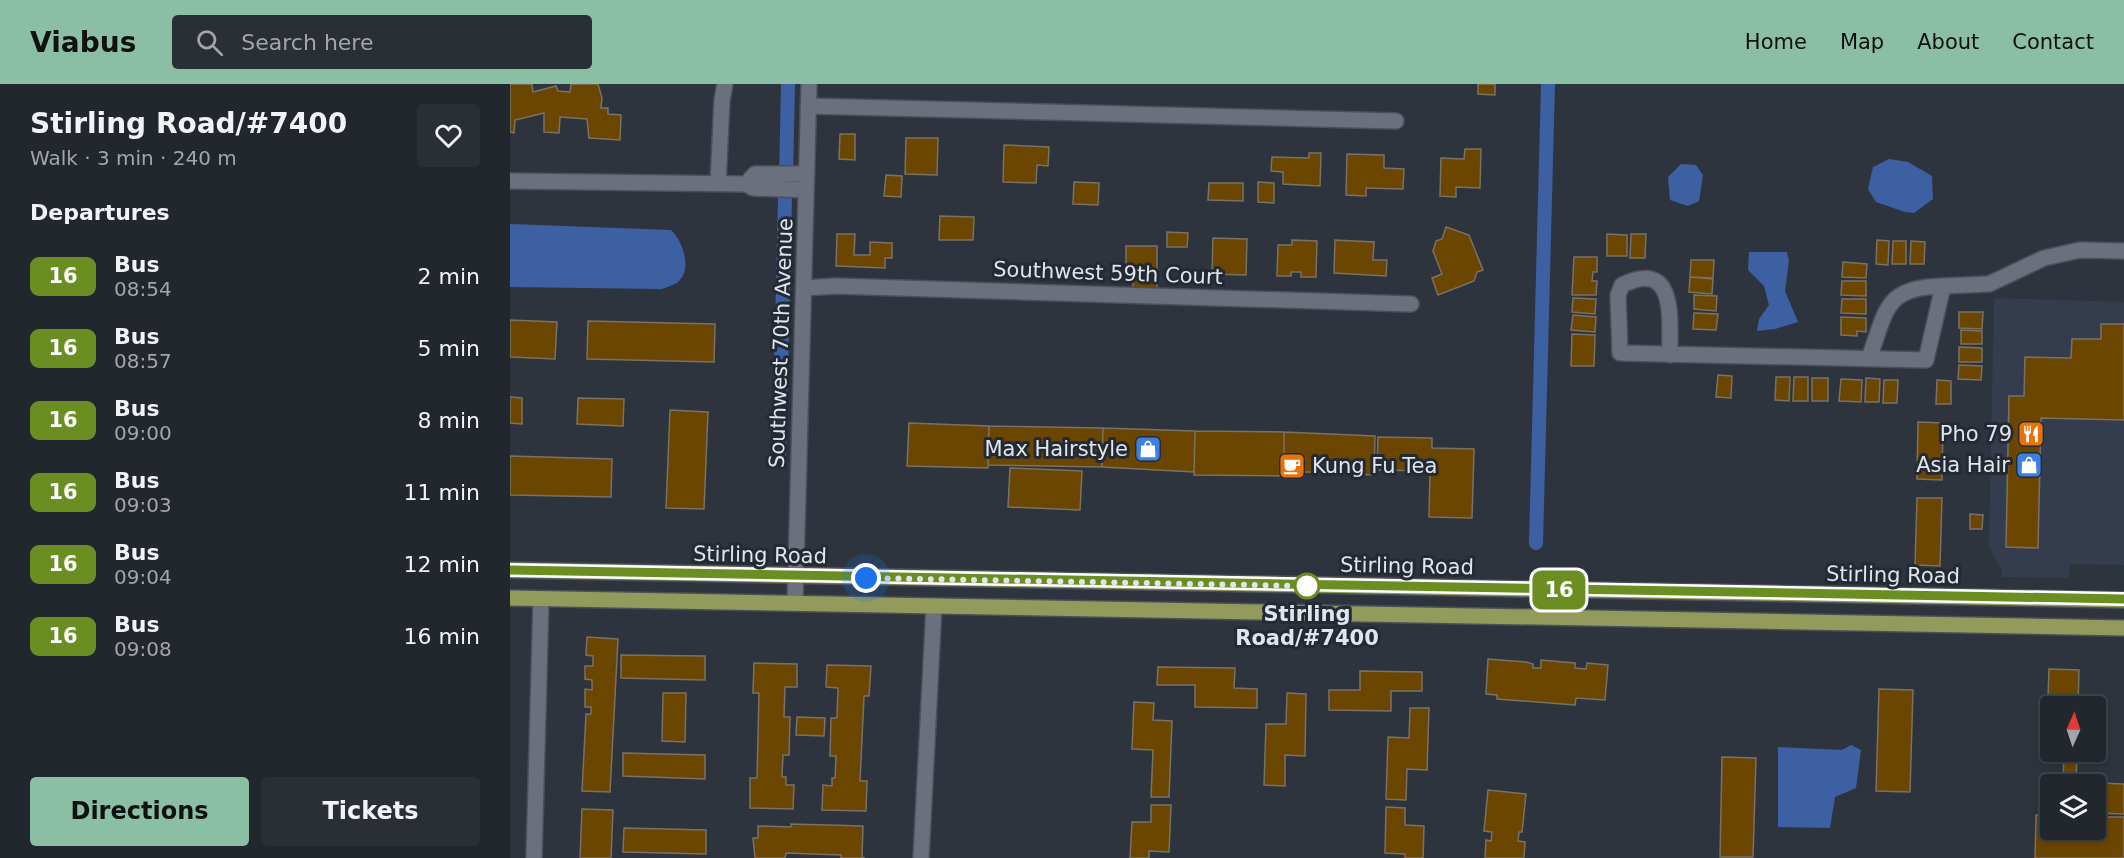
<!DOCTYPE html>
<meta charset="utf-8">
<style>
:root{--surface:#22272e;--page:#2a2f36;--text:#f1f3f6;--muted:#a2a5aa;--line:#3f444a;--accent:#8abfa5}
body{margin:0;font-family:"DejaVu Sans",sans-serif;background:var(--page);color:var(--text);height:100vh;display:flex;flex-direction:column;font-size:22px;white-space:nowrap}
*{box-sizing:border-box;margin:0}
p{font-size:20px;color:var(--muted)}
.icon{flex:none;width:33px;height:33px;fill:none;stroke:currentColor;stroke-width:2;stroke-linecap:round;stroke-linejoin:round}
.map{position:relative;flex:1;overflow:hidden}
.details{display:flex;flex-direction:column;background:var(--surface);width:510px}
.details>*{flex:none}
.badge{padding:0 12px;border-radius:9px;font-size:21px;line-height:39px}
.needle{width:39px;rotate:3deg}
.controls{position:absolute;left:1530px;top:612px;display:grid;gap:12px}
.controls a{display:grid;place-items:center;width:66px;height:66px;border-radius:6px;background:var(--surface);box-shadow:0 3px 9px #0003,0 0 0 2px var(--line);font-size:30px}
.you{position:absolute;width:30px;height:30px;margin:-15px;border:4px solid #fff;border-radius:50%;background:#1a73e8;box-shadow:0 0 0 9px #1a73e833}
.map>.badge{position:absolute;translate:-50% -50%;box-shadow:0 0 0 3px #fff}
h2{padding:0 30px;font-size:22px;line-height:54px}
.round{display:grid;place-items:center;flex:none;width:63px;height:63px;border-radius:6px;background:var(--page)}
.head{display:flex;align-items:center;justify-content:space-between;height:102px;padding:0 30px}
h1{font-size:28px;font-weight:800;line-height:45px}
.primary-button{display:flex;gap:12px;margin-top:auto;padding:12px 30px}
.primary-button a{flex:1;height:69px;border-radius:6px;background:var(--accent);color:#111;font-size:24px;font-weight:800;line-height:69px;text-align:center}
.primary-button a+a{background:var(--page);color:var(--text)}
ul{padding:0;list-style:none}
li{display:flex;align-items:center;gap:18px;height:72px;padding:0 30px}
li div{flex:1}
li b{display:block;font-size:22px}
li em{font-style:normal}
li .badge{min-width:66px;font-weight:700;text-align:center}
header{display:flex;align-items:center;gap:36px;box-sizing:border-box;height:84px;padding:0 30px;background:var(--accent);color:#111}
header strong{font-size:28px}
nav{display:flex;gap:33px;margin-inline-start:auto;font-size:21px}
.search{width:420px;height:54px;background:var(--page);display:flex;align-items:center;gap:15px;box-sizing:border-box;padding:0 21px;border-radius:6px;color:var(--muted);font-size:22px}
main{display:flex;flex:1;min-height:0}
.map>svg:first-child{display:block}
.built{fill:#343d4d}
.water{fill:#3d60a2}
.lines{fill:none;stroke-linecap:round;stroke-linejoin:round}
.canal{stroke:#3d60a2;stroke-width:14}
.building{fill:#6b4600;stroke:#7a7165;stroke-width:1.5}
.minor-casing{stroke:#4b4f58;stroke-width:18}
.major-casing{stroke:#4b4f58;stroke-width:18}
.minor{stroke:#6a707d;stroke-width:15}
.major{stroke:#929b5b;stroke-width:15}
.line-casing{stroke:#fff;stroke-width:14}
.line{stroke:#6b8e23;stroke-width:9}
.walk{stroke:#e0e4eb;stroke-width:6;stroke-dasharray:0 10.8}
.stop-dot{fill:#fff;stroke:#6b8e23;stroke-width:3}
.labels{text-anchor:middle;dominant-baseline:central;stroke-width:6;stroke-linejoin:round;paint-order:stroke}
.street-label{font-size:21px;fill:#e0e4eb;stroke:#242a34}
.poi-label{font-size:21px;fill:#e0e4eb;stroke:#242a34;text-anchor:end}
.stop-label{font-size:21px;font-weight:bold;fill:#e0e4eb;stroke:#242a34}
</style>
<header>
<strong>Viabus</strong>
<div class="search"><svg class="icon" aria-label="search" viewBox="0 0 24 24"><circle cx="10" cy="10" r="6"/><path d="M15 15l6 6"/></svg>Search here</div>
<nav><a>Home</a><a>Map</a><a>About</a><a>Contact</a></nav>
</header>
<main>
<section class="details">
<div class="head"><div><h1>Stirling Road/#7400</h1><p>Walk · 3 min · 240 m</p></div><a class="round"><svg class="icon" aria-label="heart" viewBox="0 0 24 24"><path d="M12 20l-8-8c-3-5 5-10 8-4 3-6 11-1 8 4z"/></svg></a></div>
<h2>Departures</h2>
<ul>
<li><span class="badge" style="background:#6b8e23;color:#fff">16</span><div><b>Bus</b><p>08:54</p></div><em>2 min</em></li>
<li><span class="badge" style="background:#6b8e23;color:#fff">16</span><div><b>Bus</b><p>08:57</p></div><em>5 min</em></li>
<li><span class="badge" style="background:#6b8e23;color:#fff">16</span><div><b>Bus</b><p>09:00</p></div><em>8 min</em></li>
<li><span class="badge" style="background:#6b8e23;color:#fff">16</span><div><b>Bus</b><p>09:03</p></div><em>11 min</em></li>
<li><span class="badge" style="background:#6b8e23;color:#fff">16</span><div><b>Bus</b><p>09:04</p></div><em>12 min</em></li>
<li><span class="badge" style="background:#6b8e23;color:#fff">16</span><div><b>Bus</b><p>09:08</p></div><em>16 min</em></li>
</ul>
<div class="primary-button"><a>Directions</a><a>Tickets</a></div>
</section>
<div class="map">
<svg width="1614" height="774" viewBox="0 0 1614 774">
<rect width="100%" height="100%" fill="#2e343e"/>
<!-- built -->
<path class="built" d="M1484,214L1614,218V481L1560,480L1559,494L1492,493V487L1479,463Z"/>
<!-- water -->
<path class="water" d="M1379,75L1398,78L1422,92L1423,115L1404,129L1395,128L1366,118L1358,105L1363,83Z
M1171,80L1186,81L1193,91L1189,117L1178,122L1160,116L1158,93Z
M0,140L161,146C173,157 182,185 169,197C165,201 157,203 152,205L0,203Z
M1239,168H1277L1279,177L1275,207L1288,238L1265,245L1247,247L1249,235L1259,221L1254,202L1238,186Z
M1341,661L1351,666L1346,704L1325,713L1320,744L1268,743V663L1332,666Z"/>
<g class="lines">
<!-- canal -->
<path class="canal" d="M276,93L278,0
M269,375L275,114
M1026,459L1038,0"/>
</g>
<!-- building -->
<path class="building" d="M0,0H22L23,8L46,2L48,7L60,8L61,0H88L92,14L91,24H98V30L111,31L110,56L79,54L77,35L50,33L49,49L34,48V29L5,36L4,49L0,48Z
M968,0H985V11L968,10Z
M330,50H345V76L329,75Z
M396,54H428L427,91L395,90Z
M494,61L539,63L538,82L527,81L526,99L493,98Z
M955,65H971L970,104L946,103V113L930,112L931,74L954,75Z
M799,69H811L810,102L773,100V88L761,87L762,73L799,74Z
M837,70L874,71V84L894,85L893,105L856,104V112L836,111Z
M376,91L392,92L391,113L374,112Z
M564,98L589,99L588,121L563,120Z
M748,98L764,99V119L748,118Z
M699,99H733V117L698,116Z
M430,132L464,133L463,156H429Z
M936,143L959,151L973,186L967,188L964,197L928,211L922,194L932,190L923,167L926,157L932,155Z
M657,148L678,149L677,163H657Z
M327,150H345L344,171H360V158L382,159V174H375V184L326,182Z
M1097,150L1117,151V172H1097Z
M1121,150H1136L1135,174H1120Z
M703,154L737,155L736,191L702,190Z
M782,156L807,157L806,193H791V188H781V192H767L768,161H782Z
M825,156L864,158L863,176H877L876,192L824,189Z
M1367,156L1379,157L1378,181L1366,180Z
M1383,157H1396V180H1382Z
M1401,157L1415,158L1414,180H1400Z
M616,162H647V206H623V187H616Z
M1064,173H1087V188H1083L1082,197H1087L1086,211H1062Z
M1181,176H1204L1203,194L1180,193Z
M1333,178L1357,180L1356,194L1332,193Z
M1180,193L1203,195L1202,210L1179,208Z
M1332,197H1356V212L1331,211Z
M1184,211L1207,212L1206,227L1184,225Z
M1063,214L1086,215L1085,230L1062,228Z
M1332,215H1356V230L1331,229Z
M1449,228H1473L1472,245L1449,244Z
M1184,229L1208,230L1206,246L1183,245Z
M1063,231L1086,233L1085,248L1061,246Z
M1331,233L1356,234V248L1347,247V252L1331,251Z
M0,236L47,238L45,275L0,273Z
M78,237L205,240L204,278L77,275Z
M1591,240H1614V336L1531,334L1528,464L1496,463L1499,312H1514L1515,273L1561,274L1562,255H1591Z
M1451,246L1472,247V260H1451Z
M1062,250L1085,251L1084,282H1061Z
M1449,263L1472,264V278H1449Z
M1449,281L1472,282L1471,296L1448,295Z
M1208,291L1222,292L1221,314L1206,313Z
M1266,293H1280L1279,317L1265,316Z
M1284,293H1298V317H1283Z
M1302,294H1318V317H1302Z
M1356,294L1370,295L1369,318H1355Z
M1331,295L1352,296L1351,318L1329,317Z
M1374,296H1388L1387,319H1373Z
M1427,296L1441,297V320H1426Z
M0,313L12,314V340L0,339Z
M68,314L114,315L113,342L67,340Z
M160,326L198,328L194,425L156,424Z
M1408,338L1433,339L1432,396L1407,395Z
M399,339L479,342L478,384L397,382Z
M479,342L593,344L592,383L478,381Z
M593,344L685,347L684,388L592,383Z
M685,347L774,348V392L684,391Z
M774,348L865,352L864,391L774,387Z
M868,353L922,354V364L964,365L962,434L919,433L920,387L867,386Z
M0,372L102,375L101,413L0,411Z
M500,384L572,387L570,426L498,423Z
M1407,414H1432L1430,482L1405,481Z
M1460,430L1473,431L1472,445H1460Z
M77,553L108,555L100,708L72,707L76,630H81V623H75V605L82,606V596L75,595V582H83V572L76,571Z
M111,571L195,572V596L111,594Z
M978,575L1016,578L1023,580V584H1031V576L1065,579V584L1076,585L1077,579L1098,581L1095,616L1066,614L1065,621L987,615V611L976,610Z
M244,579L287,580V603H275L274,633H280L279,671H273L272,693H276V701H284L283,725L240,724V694H247L249,609H243Z
M317,581L361,582L359,612H354L350,697H357L356,727L312,726L313,701L322,702V694H325L326,672H320L321,634H327L328,604L316,603Z
M648,583L725,584L724,604L747,605V624L685,623V601H647Z
M1539,585L1569,586L1568,622H1540V668H1567L1566,698L1614,700V730L1586,729V700H1553L1554,668H1536Z
M850,587L912,588V607H881V627L819,626V606H850Z
M1369,605L1403,606L1400,708L1366,707Z
M153,609H176L175,658L152,657Z
M777,609L796,610L795,672L775,671V702L754,701L756,640H776Z
M624,618L644,619L643,636L662,637L659,713H641L643,666L622,665Z
M900,624H919L917,686L897,685L896,716L876,715L878,653L899,654Z
M287,633L315,634L314,652L286,651Z
M113,669L195,671V695L113,692Z
M1212,673L1246,674L1243,773H1210Z
M978,706L1016,710L1012,748H1009L1008,757L1015,758L1014,774H975L976,756L981,757L982,748L974,747Z
M641,721H661L659,768L639,767V774H620L622,738H641Z
M876,723L895,724V741L914,742L913,774H895V770L875,769Z
M72,725L103,726L101,774H70Z
M1526,731H1540V746H1586V733H1614V774H1525Z
M281,740L353,742L352,773L355,774H331V771L276,769L275,774H245L243,754H248V742L281,743Z
M114,744L196,746V770L113,768Z"/>
<g class="lines">
<defs>
<path id="minor" d="M298,22L886,37
M0,97L236,100L243,104L296,106
M208,100L212,16L215,0
M236,100L245,90H297
M294,204L326,202L901,220
M1160,271C1159,237 1168,174 1112,201L1108,211L1110,269L1416,276L1433,202L1479,200L1534,174L1570,166L1614,167
M1359,274C1377,226 1374,203 1433,202
M285,519L299,0
M24,774L31,515
M411,774L424,522"/>
<path id="major" d="M0,486L1614,516
M0,514L1614,544"/>
</defs>
<!-- minor casing -->
<use href="#minor" class="minor-casing"/>
<!-- major casing -->
<use href="#major" class="major-casing"/>
<!-- minor -->
<use href="#minor" class="minor"/>
<!-- major -->
<use href="#major" class="major"/>
</g>
<g class="lines">
<defs>
<path id="line" d="M0,486L1614,515"/>
</defs>
<!-- line casing -->
<use href="#line" class="line-casing"/>
<!-- line -->
<use href="#line" class="line"/>
<!-- walk -->
<path class="walk" d="M356,494L797,502"/>
</g>
<!-- icons -->
<defs>
<symbol id="restaurant-square" viewBox="-11 -11 22 22"><rect x="-9" y="-9" width="18" height="18" rx="4" fill="#e8710a" stroke="#242a34"/><path d="M-5-6h1v4h1v-4h1v4h1v-4h1v5L-1.5 .5V6h-2V.5L-5-1ZM5-6V6H3V1.5H1.5Q1.5-4 5-6Z" fill="#fff"/></symbol>
<symbol id="shop-square" viewBox="-11 -11 22 22"><rect x="-9" y="-9" width="18" height="18" rx="4" fill="#3f7fe0" stroke="#242a34"/><path d="M-5-2.5h2.3a2.7 3.5 0 0 1 5.4 0H5L5.5 6h-11ZM-1.5-2.5h3a1.5 2.3 0 0 0-3 0Z" fill="#fff"/></symbol>
<symbol id="cafe-square" viewBox="-11 -11 22 22"><rect x="-9" y="-9" width="18" height="18" rx="4" fill="#e8710a" stroke="#242a34"/><path d="M-5.5-4.5H6V0H3Q3 3.5 0 3.5H-2.5Q-5.5 3.5-5.5 0ZM3-3.2v2h1.7v-2ZM-6 4.5H4V6H-6Z" fill="#fff"/></symbol>
</defs>
<g fill-rule="evenodd">
<use href="#restaurant-square" x="1506" y="335" width="30" height="30"/>
<use href="#shop-square" x="623" y="350" width="30" height="30"/>
<use href="#shop-square" x="1504" y="366" width="30" height="30"/>
<use href="#cafe-square" x="767" y="367" width="30" height="30"/>
</g>
<!-- markers -->
<circle class="stop-dot" cx="797" cy="502" r="12"/>
<g class="labels">
<!-- street labels -->
<g class="street-label">
<text transform="translate(598 189) rotate(2)">Southwest 59th Court</text>
<text transform="translate(271 259) rotate(-88)">Southwest 70th Avenue</text>
<text transform="translate(250 471) rotate(1)">Stirling Road</text>
<text transform="translate(897 482) rotate(1)">Stirling Road</text>
<text transform="translate(1383 491) rotate(1)">Stirling Road</text>
</g>
<!-- poi labels -->
<g class="poi-label">
<text x="1502" y="350">Pho 79</text>
<text x="618" y="365">Max Hairstyle</text>
<text x="1500" y="381">Asia Hair</text>
<text x="802" y="382" text-anchor="start">Kung Fu Tea</text>
</g>
<!-- stop labels -->
<g class="stop-label">
<text x="797" y="530">Stirling<tspan x="797" dy="24">Road/#7400</tspan></text>
</g>
</g>
</svg>
<div class="controls">
<a><svg class="needle" viewBox="-14 -14 28 28"><path d="M0-13l5 13h-10z" fill="#e53935"/><path d="M0 13l5-13h-10z" fill="#a2a5aa"/></svg></a>
<a><svg class="icon" aria-label="layers" viewBox="0 0 24 24"><path d="M12 4l9 5-9 5-9-5zM3 14l9 5 9-5"/></svg></a>
</div>
<div class="you" style="left:356px;top:494px"></div>
<b class="badge" style="left:1049px;top:506px;background:#6b8e23;color:#fff">16</b>
</div>
</main>
